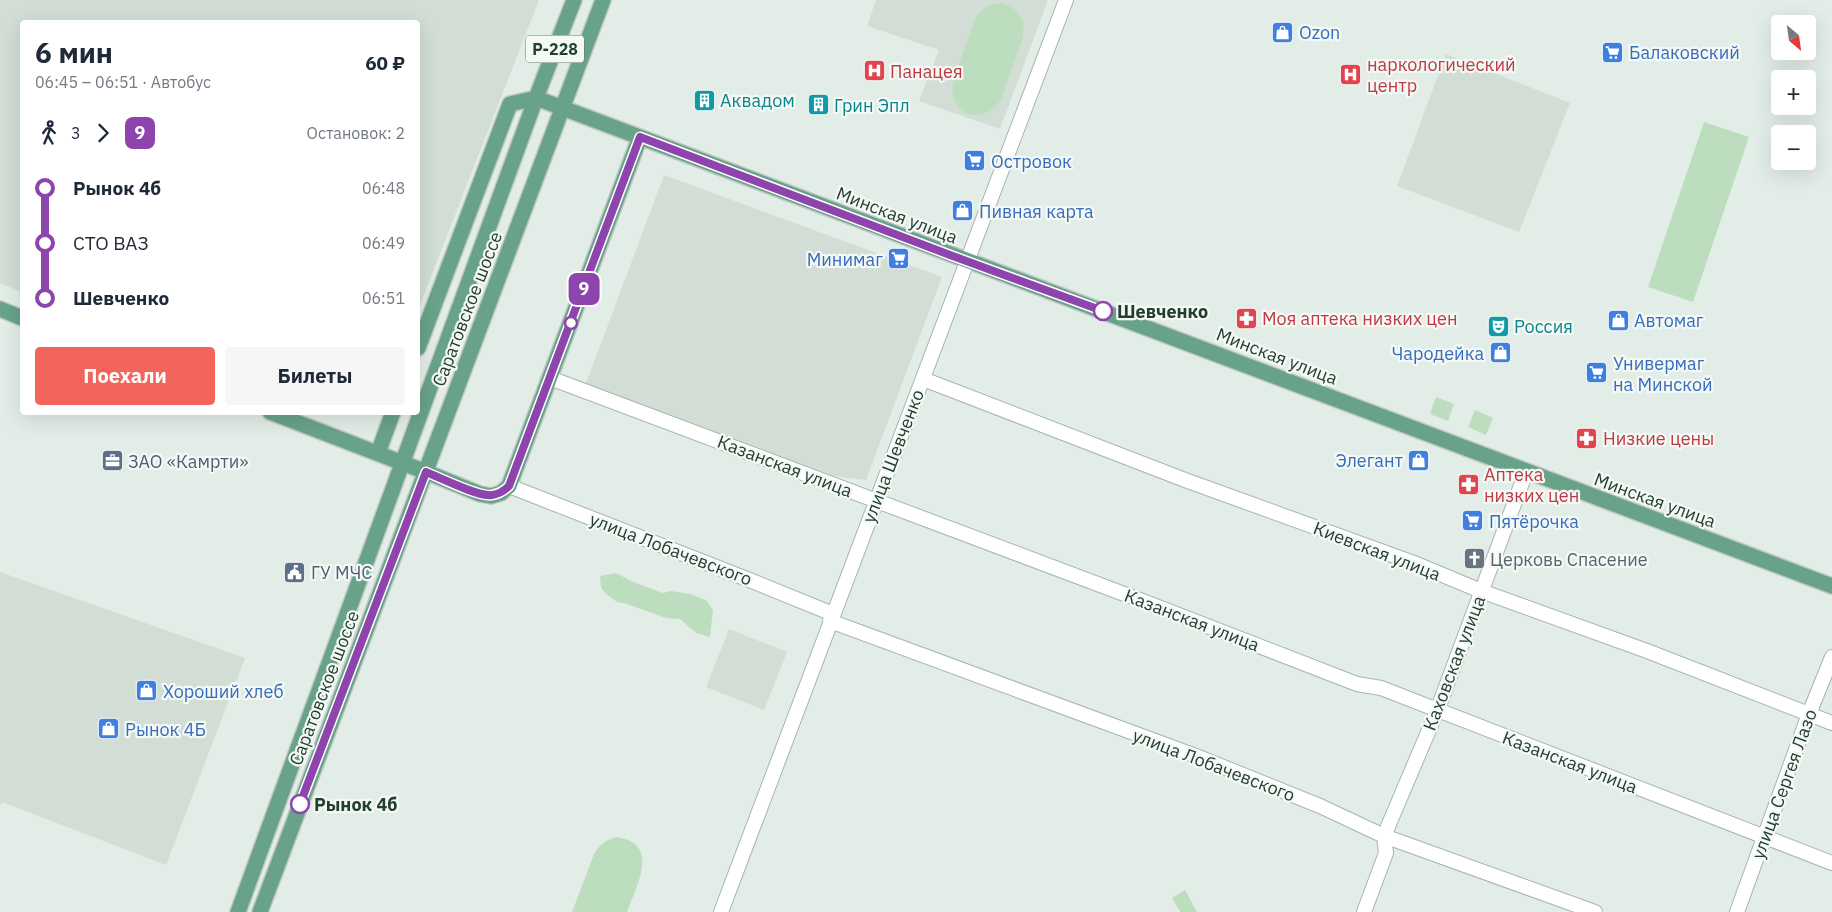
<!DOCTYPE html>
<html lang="ru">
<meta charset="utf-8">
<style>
:root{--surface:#fff;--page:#f6f6f7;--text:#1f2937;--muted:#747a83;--accent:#f3655c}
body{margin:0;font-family:"IBM Plex Sans",sans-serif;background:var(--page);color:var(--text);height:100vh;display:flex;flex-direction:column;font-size:19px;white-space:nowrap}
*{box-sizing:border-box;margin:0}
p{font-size:16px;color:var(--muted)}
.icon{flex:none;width:28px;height:28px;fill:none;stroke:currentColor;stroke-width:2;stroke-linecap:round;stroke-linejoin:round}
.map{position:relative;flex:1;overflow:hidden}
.sheet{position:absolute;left:20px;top:20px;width:400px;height:395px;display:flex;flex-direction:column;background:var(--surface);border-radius:5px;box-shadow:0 5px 20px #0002}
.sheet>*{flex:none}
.badge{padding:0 10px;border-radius:8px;font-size:18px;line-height:32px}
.needle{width:32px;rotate:151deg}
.fabs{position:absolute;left:1771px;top:15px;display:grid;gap:10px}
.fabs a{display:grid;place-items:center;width:45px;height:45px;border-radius:5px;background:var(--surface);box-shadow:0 5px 20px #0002;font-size:25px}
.map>.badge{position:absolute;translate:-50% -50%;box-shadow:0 0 0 2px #fff}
.legs{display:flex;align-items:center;gap:8px;height:55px;padding:0 15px;font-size:16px}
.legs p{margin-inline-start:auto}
.overview{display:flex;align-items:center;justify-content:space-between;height:85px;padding:0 15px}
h1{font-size:28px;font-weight:700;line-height:38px}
.action{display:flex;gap:10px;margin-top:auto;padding:10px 15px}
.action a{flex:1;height:58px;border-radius:5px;background:var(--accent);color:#fff;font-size:20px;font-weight:700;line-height:58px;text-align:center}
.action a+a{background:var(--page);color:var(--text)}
ul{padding:0 15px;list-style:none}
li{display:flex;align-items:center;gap:18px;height:55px;font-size:19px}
li i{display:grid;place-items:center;width:8px;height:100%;margin:0 6px;background:currentColor}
li i::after{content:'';width:12px;height:12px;margin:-6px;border:4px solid;border-radius:50%;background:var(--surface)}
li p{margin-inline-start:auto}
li:first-child i{background:linear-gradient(#0000 50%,currentColor 0)}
li:last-child i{background:linear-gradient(currentColor 50%,#0000 0)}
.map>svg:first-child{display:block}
.built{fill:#d1ddd5}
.green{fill:#bcdebf}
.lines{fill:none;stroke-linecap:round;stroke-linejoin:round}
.minor-casing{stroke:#a6b5ad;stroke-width:16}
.major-casing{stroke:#c1c9c6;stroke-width:18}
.minor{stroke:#fff;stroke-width:14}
.major{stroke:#68a389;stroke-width:15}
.line-1-casing{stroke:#fff;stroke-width:11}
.line-1{stroke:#8e44ad;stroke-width:8}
.stop-1-dot{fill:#fff;stroke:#8e44ad;stroke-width:2.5}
.labels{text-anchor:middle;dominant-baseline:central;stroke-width:4.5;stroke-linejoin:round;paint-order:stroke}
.shield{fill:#f4f9f6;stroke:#62776d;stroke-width:1}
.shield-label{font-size:16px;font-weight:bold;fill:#233f32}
.shop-label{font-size:18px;fill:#366cbe;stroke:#f4f9f6;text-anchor:start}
.health-label{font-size:18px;fill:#be3a42;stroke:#f4f9f6;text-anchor:start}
.culture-label{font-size:18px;fill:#0d838f;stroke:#f4f9f6;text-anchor:start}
.street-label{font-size:18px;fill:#233f32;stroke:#f4f9f6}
.stop-label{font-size:18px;font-weight:bold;fill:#233f32;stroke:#f4f9f6;text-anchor:start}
.service-label{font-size:18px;fill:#4e5e75;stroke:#f4f9f6;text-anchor:start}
.worship-label{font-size:18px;fill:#5b616d;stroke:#f4f9f6;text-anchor:start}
</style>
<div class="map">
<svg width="1832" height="912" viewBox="0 0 1832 912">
<rect width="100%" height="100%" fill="#e3ede7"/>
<!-- built -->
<path class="built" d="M0,0H539L418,310V22H22V292L0,283Z
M876,0H1048L1000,129L919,101L939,50L867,26Z
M1446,54L1570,103L1519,232L1397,186Z
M664,175L942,277L866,480L833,476L585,386Z
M0,572L245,658L166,865L2,802L0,805Z
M729,629L787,652L764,710L706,687Z"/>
<!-- green -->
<path class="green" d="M998,3C1018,6 1026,18 1023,37L1001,99C983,128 948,116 953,81L975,19C982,9 987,5 998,3Z
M1704,122L1749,137L1693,302L1648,287Z
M1436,397L1454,404L1448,421L1430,414Z
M1475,410L1493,418L1486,435L1468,427Z
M616,573L631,581L663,593L671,591L690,594L706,600L713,610L710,637L696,633L680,619L666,618L627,604L617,602L606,594L601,588L600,576Z
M617,837C661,844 636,886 627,912H572L594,854C600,844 606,840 617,837Z
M1185,890L1197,912H1180L1172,898Z"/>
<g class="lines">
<defs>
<path id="minor" d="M550,378L1140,600L1357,684L1381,688L1832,863
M923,379L1185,480L1414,563L1481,591L1647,651L1832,723
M509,486L747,579L833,614
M830,621L1196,756L1320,806L1384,836L1595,912
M721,912L1066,0
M1364,912L1386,853L1384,836L1437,711L1526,472
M1737,912L1809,714L1832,657"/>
<path id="major" d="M0,309L22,318
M418,348L510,104L536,98L1832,586
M270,412L426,472L480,494L491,496L501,493L509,486L640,137
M378,453L393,412
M238,912L536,98L574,0
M260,912L603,0"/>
</defs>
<!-- minor casing -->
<use href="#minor" class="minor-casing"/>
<!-- major casing -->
<use href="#major" class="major-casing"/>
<!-- minor -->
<use href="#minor" class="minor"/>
<!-- major -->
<use href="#major" class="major"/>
</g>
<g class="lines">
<defs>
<path id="line-1" d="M300,804L426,472C441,478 478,497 492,495C499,494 504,491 509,486L640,137L950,255L1103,311"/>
</defs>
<!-- line-1 casing -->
<use href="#line-1" class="line-1-casing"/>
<!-- line-1 -->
<use href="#line-1" class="line-1"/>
</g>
<!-- icons -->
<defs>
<symbol id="shop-square" viewBox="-11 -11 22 22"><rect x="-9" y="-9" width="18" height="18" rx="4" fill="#3f7fe0" stroke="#f4f9f6"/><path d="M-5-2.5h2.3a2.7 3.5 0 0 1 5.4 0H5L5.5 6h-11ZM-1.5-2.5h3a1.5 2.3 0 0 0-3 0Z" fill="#fff"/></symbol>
<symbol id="supermarket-square" viewBox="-11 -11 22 22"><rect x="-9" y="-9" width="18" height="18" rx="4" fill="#3f7fe0" stroke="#f4f9f6"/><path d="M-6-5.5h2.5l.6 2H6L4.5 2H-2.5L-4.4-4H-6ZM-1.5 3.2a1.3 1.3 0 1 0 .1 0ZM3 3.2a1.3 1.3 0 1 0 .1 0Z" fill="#fff"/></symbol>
<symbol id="hospital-square" viewBox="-11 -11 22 22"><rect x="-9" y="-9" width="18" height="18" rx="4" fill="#e0444e" stroke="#f4f9f6"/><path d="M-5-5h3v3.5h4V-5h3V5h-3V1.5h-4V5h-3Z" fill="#fff"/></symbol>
<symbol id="building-square" viewBox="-11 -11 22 22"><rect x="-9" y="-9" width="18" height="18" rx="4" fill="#0f9aa8" stroke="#f4f9f6"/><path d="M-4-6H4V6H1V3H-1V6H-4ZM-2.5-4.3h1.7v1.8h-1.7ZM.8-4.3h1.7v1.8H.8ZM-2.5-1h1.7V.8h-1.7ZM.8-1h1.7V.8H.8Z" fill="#fff"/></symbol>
<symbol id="pharmacy-square" viewBox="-11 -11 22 22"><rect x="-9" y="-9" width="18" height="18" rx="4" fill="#e0444e" stroke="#f4f9f6"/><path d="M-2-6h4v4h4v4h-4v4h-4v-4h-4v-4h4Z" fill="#fff"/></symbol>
<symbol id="theatre-square" viewBox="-11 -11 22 22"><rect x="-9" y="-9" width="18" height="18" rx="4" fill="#0f9aa8" stroke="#f4f9f6"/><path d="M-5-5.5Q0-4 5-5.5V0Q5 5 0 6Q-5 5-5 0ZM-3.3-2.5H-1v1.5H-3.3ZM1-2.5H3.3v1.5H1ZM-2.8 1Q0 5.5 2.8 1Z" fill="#fff"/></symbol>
<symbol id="office-square" viewBox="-11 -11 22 22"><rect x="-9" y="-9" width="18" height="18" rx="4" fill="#5c6f8a" stroke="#f4f9f6"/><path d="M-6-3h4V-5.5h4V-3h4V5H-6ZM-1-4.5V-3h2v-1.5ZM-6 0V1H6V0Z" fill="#fff"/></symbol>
<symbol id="church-square" viewBox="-11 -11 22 22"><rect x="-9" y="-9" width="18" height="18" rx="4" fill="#6b7280" stroke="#f4f9f6"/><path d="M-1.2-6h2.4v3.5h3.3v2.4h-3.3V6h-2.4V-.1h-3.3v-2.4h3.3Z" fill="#fff"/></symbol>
<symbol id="civic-square" viewBox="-11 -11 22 22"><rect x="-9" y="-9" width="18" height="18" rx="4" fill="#5c6f8a" stroke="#f4f9f6"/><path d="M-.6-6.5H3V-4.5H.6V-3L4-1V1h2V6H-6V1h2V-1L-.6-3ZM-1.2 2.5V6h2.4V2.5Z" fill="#fff"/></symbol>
</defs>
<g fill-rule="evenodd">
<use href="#shop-square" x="1270" y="20" width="25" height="25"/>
<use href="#supermarket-square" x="1600" y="40" width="25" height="25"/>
<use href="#hospital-square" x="862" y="58" width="25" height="25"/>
<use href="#hospital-square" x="1338" y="62" width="25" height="25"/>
<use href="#building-square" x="692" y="88" width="25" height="25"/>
<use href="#building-square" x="806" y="92" width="25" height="25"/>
<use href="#supermarket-square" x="962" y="148" width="25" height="25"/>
<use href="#shop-square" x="950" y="198" width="25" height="25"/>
<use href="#supermarket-square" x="886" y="246" width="25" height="25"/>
<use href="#pharmacy-square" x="1234" y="306" width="25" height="25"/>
<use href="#shop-square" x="1606" y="308" width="25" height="25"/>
<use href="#theatre-square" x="1486" y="314" width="25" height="25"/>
<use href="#shop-square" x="1488" y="340" width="25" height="25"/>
<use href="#supermarket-square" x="1584" y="360" width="25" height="25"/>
<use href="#pharmacy-square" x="1574" y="426" width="25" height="25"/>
<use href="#shop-square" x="1406" y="448" width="25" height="25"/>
<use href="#office-square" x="100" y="448" width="25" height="25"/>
<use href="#pharmacy-square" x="1456" y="472" width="25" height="25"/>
<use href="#supermarket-square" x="1460" y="508" width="25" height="25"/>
<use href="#church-square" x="1462" y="546" width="25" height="25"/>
<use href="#civic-square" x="282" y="560" width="25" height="25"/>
<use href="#shop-square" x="134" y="678" width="25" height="25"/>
<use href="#shop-square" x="96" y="716" width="25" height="25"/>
</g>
<!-- markers -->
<g class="stop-1-dot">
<circle cx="1103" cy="311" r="9"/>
<circle cx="571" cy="323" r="6"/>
<circle cx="300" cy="804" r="9"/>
</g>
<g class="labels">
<!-- shield labels -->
<rect class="shield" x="526" y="35.5" width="58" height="27" rx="4"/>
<g class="shield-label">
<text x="555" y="49">Р-228</text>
</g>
<!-- shop labels -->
<g class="shop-label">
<text x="1299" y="32">Ozon</text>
<text x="1629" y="52">Балаковский</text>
<text x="991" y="161">Островок</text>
<text x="979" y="211">Пивная карта</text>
<text x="883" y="259" text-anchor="end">Минимаг</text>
<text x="1634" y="320">Автомаг</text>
<text x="1484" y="353" text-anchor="end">Чародейка</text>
<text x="1613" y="363">Универмаг<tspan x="1613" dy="21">на Минской</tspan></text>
<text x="1403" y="460" text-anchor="end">Элегант</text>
<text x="1489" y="521">Пятёрочка</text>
<text x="163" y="691">Хороший хлеб</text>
<text x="125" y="729">Рынок 4Б</text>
</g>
<!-- health labels -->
<g class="health-label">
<text x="1367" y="64">наркологический<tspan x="1367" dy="21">центр</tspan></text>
<text x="890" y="71">Панацея</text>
<text x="1262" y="318">Моя аптека низких цен</text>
<text x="1603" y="438">Низкие цены</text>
<text x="1484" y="474">Аптека<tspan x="1484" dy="21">низких цен</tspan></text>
</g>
<!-- culture labels -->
<g class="culture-label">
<text x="720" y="100">Аквадом</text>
<text x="834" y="105">Грин Эпл</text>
<text x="1514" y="326">Россия</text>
</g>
<!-- street labels -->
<g class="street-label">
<text transform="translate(897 215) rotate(21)">Минская улица</text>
<text transform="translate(467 309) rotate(-69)">Саратовское шоссе</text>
<text transform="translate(1277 356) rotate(21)">Минская улица</text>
<text transform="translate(893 456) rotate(-69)">улица Шевченко</text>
<text transform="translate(785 466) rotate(21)">Казанская улица</text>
<text transform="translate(1655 500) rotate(20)">Минская улица</text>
<text transform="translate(671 549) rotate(21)">улица Лобачевского</text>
<text transform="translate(1377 551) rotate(21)">Киевская улица</text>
<text transform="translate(1192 620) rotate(21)">Казанская улица</text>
<text transform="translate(1454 663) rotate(-69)">Каховская улица</text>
<text transform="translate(324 688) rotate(-69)">Саратовское шоссе</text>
<text transform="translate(1570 762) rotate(21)">Казанская улица</text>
<text transform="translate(1214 765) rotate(21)">улица Лобачевского</text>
<text transform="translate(1784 784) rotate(-70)">улица Сергея Лазо</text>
</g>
<!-- stop labels -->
<g class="stop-label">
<text x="1117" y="311">Шевченко</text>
<text x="314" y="804">Рынок 4б</text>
</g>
<!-- service labels -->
<g class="service-label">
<text x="128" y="461">ЗАО «Камрти»</text>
<text x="311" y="572">ГУ МЧС</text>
</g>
<!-- worship labels -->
<g class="worship-label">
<text x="1490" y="559">Церковь Спасение</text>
</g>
</g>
</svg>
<div class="fabs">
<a><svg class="needle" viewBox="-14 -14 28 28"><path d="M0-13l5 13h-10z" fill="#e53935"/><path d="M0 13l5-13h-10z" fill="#747a83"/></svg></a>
<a>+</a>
<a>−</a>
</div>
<b class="badge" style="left:584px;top:289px;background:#8e44ad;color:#fff">9</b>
<section class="sheet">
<div class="overview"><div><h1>6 мин</h1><p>06:45 – 06:51 · Автобус</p></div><b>60 ₽</b></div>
<div class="legs"><svg class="icon" aria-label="walk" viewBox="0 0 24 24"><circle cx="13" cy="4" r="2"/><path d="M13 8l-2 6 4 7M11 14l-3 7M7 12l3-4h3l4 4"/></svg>3<svg class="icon" aria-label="forward" viewBox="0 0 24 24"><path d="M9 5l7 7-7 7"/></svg><b class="badge" style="background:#8e44ad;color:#fff">9</b><p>Остановок: 2</p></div>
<ul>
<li><i style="color:#8e44ad"></i><b>Рынок 4б</b><p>06:48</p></li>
<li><i style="color:#8e44ad"></i><span>СТО ВАЗ</span><p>06:49</p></li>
<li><i style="color:#8e44ad"></i><b>Шевченко</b><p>06:51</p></li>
</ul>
<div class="action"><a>Поехали</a><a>Билеты</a></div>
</section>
</div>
